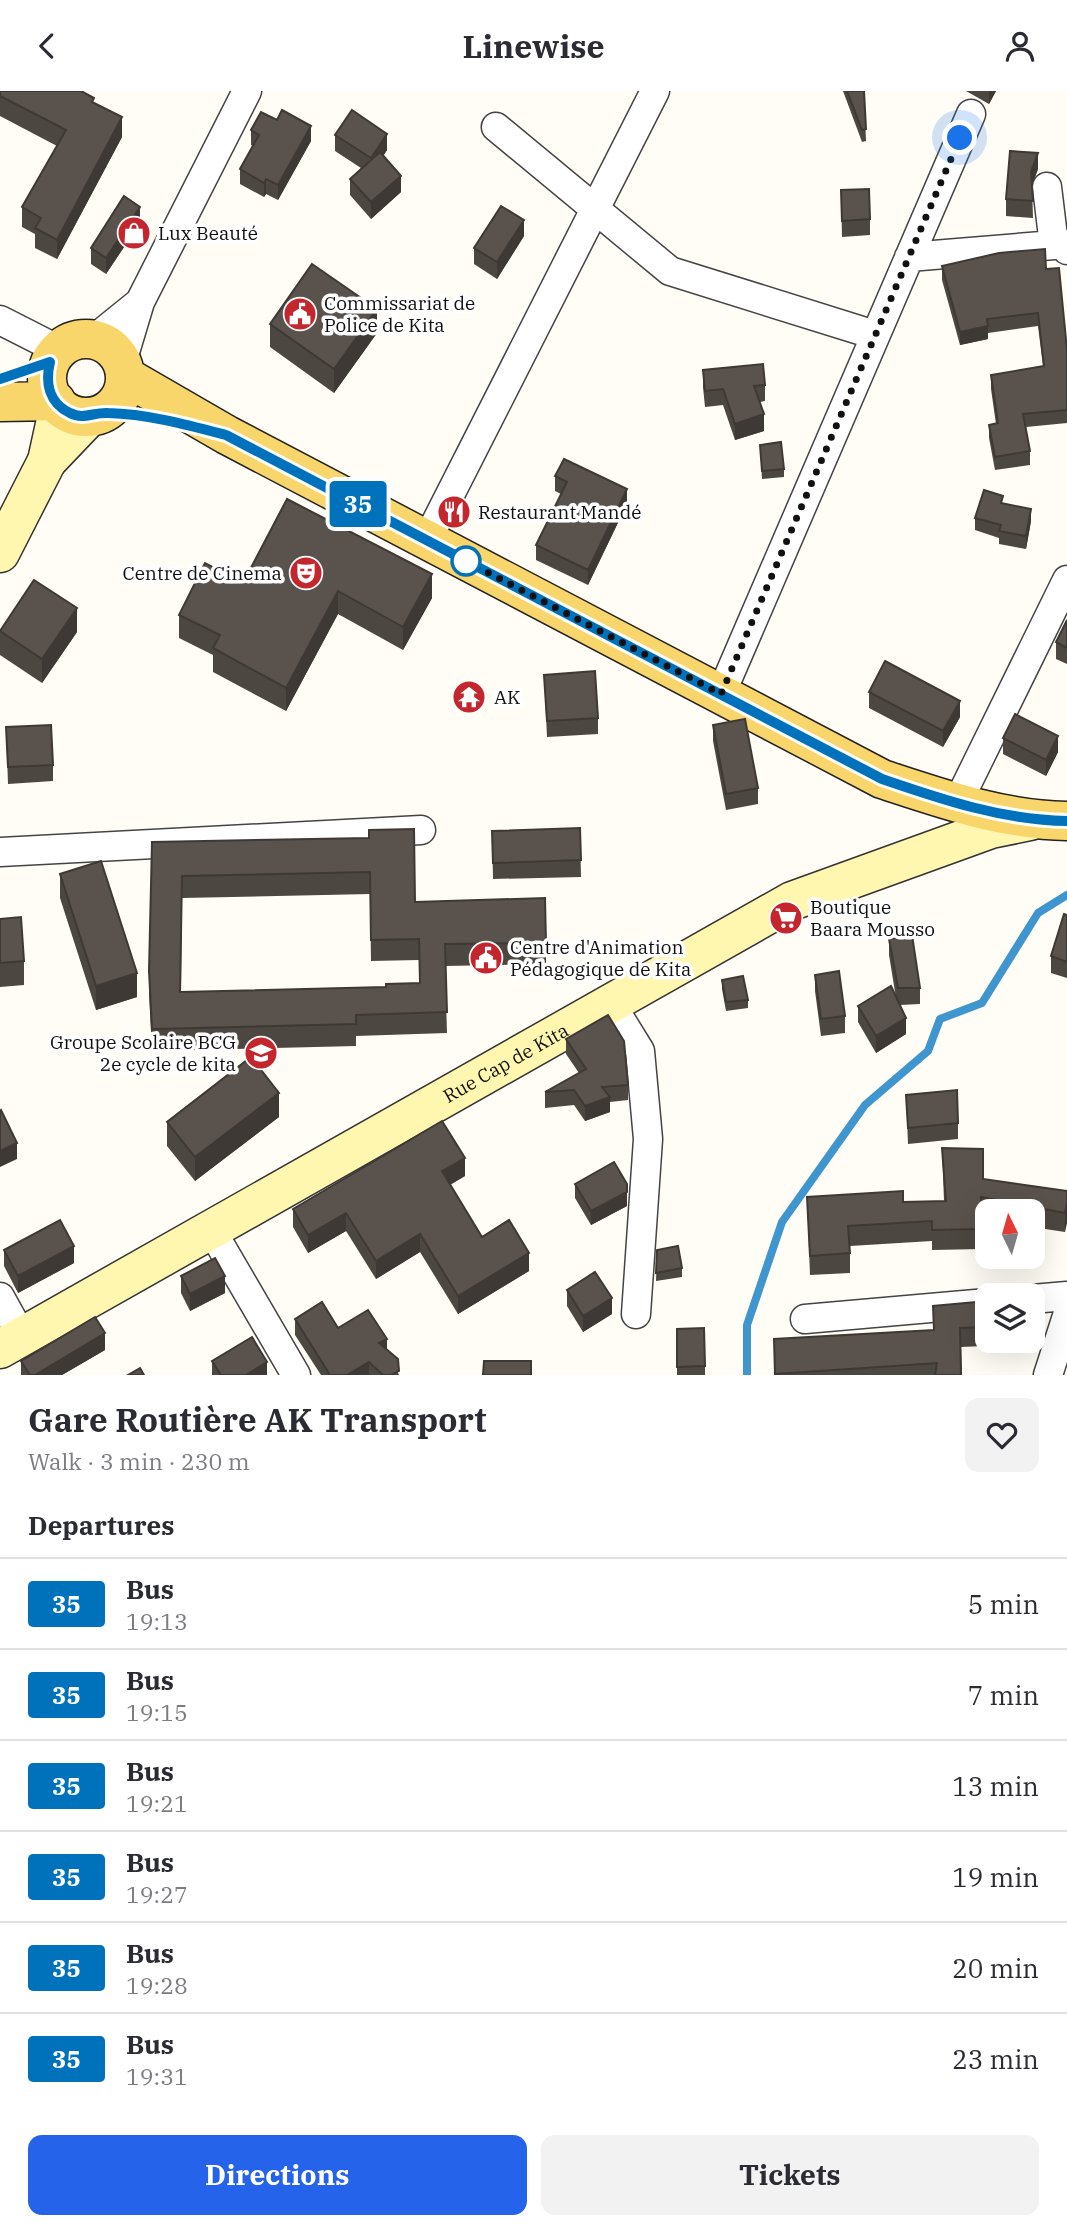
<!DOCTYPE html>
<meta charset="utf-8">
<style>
:root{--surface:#fff;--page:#f2f2f3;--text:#2b2b33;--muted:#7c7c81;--line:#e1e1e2;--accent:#2563eb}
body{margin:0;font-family:"IBM Plex Serif",serif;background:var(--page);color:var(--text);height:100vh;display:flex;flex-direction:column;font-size:26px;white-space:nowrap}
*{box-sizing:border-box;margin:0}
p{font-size:23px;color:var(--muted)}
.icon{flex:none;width:38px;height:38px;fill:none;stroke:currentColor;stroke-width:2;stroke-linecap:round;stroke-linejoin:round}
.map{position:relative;height:1284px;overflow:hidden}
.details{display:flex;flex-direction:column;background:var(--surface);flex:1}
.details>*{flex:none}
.badge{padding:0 14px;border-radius:5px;font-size:24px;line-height:46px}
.needle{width:46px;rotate:355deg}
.tools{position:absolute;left:975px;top:1108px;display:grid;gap:14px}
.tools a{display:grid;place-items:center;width:70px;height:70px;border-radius:14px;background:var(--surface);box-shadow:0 7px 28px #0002;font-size:35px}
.you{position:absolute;width:35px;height:35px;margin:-18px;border:5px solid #fff;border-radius:50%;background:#1a73e8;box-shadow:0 0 0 10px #1a73e833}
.map>.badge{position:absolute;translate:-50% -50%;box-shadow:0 0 0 4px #fff}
h2{padding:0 28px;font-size:26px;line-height:63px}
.round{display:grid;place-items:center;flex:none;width:74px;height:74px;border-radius:14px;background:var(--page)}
.head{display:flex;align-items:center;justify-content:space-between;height:119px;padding:0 28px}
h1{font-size:33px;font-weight:700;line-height:52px}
.cta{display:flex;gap:14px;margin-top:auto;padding:14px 28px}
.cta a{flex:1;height:80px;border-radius:14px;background:var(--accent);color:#fff;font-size:28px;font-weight:700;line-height:80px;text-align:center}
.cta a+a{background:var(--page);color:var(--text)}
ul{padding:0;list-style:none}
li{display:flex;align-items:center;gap:21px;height:91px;padding:0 28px;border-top:2px solid var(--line)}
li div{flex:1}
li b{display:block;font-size:26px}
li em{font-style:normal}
li .badge{min-width:77px;font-weight:700;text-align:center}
header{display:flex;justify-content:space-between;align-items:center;height:91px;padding:0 28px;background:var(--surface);font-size:32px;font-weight:700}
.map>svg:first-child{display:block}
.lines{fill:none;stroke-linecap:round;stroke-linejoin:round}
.stream{stroke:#3f96cf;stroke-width:8}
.street-casing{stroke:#444;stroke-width:31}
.secondary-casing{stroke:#333;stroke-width:41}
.primary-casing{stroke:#222;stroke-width:41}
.street{stroke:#fff;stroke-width:28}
.secondary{stroke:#fff6b0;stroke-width:38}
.primary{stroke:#f9d66b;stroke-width:38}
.wall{fill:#4d4742;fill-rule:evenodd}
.shaded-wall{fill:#3f3936}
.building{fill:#5a524d;stroke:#3f3936;stroke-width:2;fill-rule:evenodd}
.line-casing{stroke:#fff;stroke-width:16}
.line{stroke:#0072bc;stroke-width:10}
.walk{stroke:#111;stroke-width:7;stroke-dasharray:0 12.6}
.stop-dot{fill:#fff;stroke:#0072bc;stroke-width:3.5}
.labels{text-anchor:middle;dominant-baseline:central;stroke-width:7;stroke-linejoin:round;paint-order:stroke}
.poi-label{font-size:19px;fill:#111;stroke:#fff;text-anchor:start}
.street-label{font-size:19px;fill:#111;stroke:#fff}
</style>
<header><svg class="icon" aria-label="back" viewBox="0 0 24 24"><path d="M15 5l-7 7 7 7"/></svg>Linewise<svg class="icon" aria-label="person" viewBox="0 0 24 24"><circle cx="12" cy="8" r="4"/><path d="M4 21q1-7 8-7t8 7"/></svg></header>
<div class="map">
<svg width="1067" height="1284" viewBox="0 0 1067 1284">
<rect width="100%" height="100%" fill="#fffdf5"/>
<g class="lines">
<!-- stream -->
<path class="stream" d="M747,1284V1234L782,1131L865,1014L928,960L940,928L982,912L1038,822L1067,804"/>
<defs>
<path id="street" d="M496,36L670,180L875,244
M1047,96L1054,154
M909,166L1066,153L1067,159
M0,229L59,259
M93,249L140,211
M122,271L140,211L247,0
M427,449L655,0
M721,603L971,23
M957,713L1067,489
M0,761L421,739
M611,913L640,960L648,1048L636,1223
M212,1140L296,1284
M0,1206L21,1244
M1032,1208L1067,1205
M805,1228L987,1212
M1048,1284L1067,1225"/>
<g id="secondary">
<path d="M47,370L89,326"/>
<path d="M0,462L47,370L59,315"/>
<path id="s1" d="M0,1258L792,810L991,738L1030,730"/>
</g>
<path id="primary" d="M47 287a39 39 0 1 1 78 0a39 39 0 1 1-78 0Z
M125,285L227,344L882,688C943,708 1002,729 1067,730
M0,311L56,310"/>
</defs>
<!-- street casing -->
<use href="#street" class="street-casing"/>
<!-- secondary casing -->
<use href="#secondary" class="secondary-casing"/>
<!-- primary casing -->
<use href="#primary" class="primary-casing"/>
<!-- street -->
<use href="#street" class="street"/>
<!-- secondary -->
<use href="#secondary" class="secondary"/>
<!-- primary -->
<use href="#primary" class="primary"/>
</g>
<!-- wall -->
<path class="wall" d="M0,0L94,12L122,46L57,168L35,157V143L22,136V116L57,55L0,25Z
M843,0H864L866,50L862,51Z
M966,0H996L989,13Z
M251,39L311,50L278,109L266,103L264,106L240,93V78L253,55L251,54Z
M335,44L387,59L383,65L401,101L371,128L350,104V88L361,77L335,60Z
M1038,78L1032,94L1033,127L1006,125V108Z
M841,99L870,128V144L842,146Z
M140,132L106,183L91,173V157Z
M524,145L497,188L474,173V157Z
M942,175L1046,178L1067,259V332L1026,336L1030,360V374L995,379L989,347V334L996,333L991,298V284L1043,275L1038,235L988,242V248L960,254L942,189Z
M270,233L377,242L334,302L270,256Z
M703,279L765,294V310L760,311L764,340L735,349L723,314L705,316L703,296Z
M760,354L784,378V386L762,388Z
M555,385L627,413L588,494L536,469V454L561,403L555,400Z
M1003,412L1031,430L1026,458L999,453V447L975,439V427Z
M243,492L432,507L403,559L338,523L286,620L213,581V564L179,547V524Z
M1067,529V573L1056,568V551Z
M0,540L77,541L42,592L0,564Z
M544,584L598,627V643L547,646Z
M869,601L960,626L943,656L869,617Z
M713,634L758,697V713L726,719L713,650Z
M6,636L53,674V690L8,693Z
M1003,647L1058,661L1046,685L1003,663Z
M580,737L581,786L493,788L492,740Z
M369,747L415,811L546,852V873L445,875L447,942L356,945V955L152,960L149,902L152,751ZM370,803L371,870L419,869V892L386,896L181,901L182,807Z
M60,783L137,906L96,919L60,807Z
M1067,824V887L1051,882V865Z
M0,828L24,870V894L0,896Z
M889,848L920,897V913L900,914L906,943L876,962L858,931V915L896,907L889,864Z
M815,884L845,925V942L821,945L815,900Z
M722,889L748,909V917L726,920L722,898Z
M566,948L628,994V1009L610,1011V1021L585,1030L574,1014L545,1017V1001L579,982L566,963Z
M906,1004L958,1032V1048L908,1053Z
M279,1026L195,1090L167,1055V1031Z
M942,1057L983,1088L1067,1100L1065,1141L1032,1136V1120H987V1127L981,1126L982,1158L932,1159V1150L850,1155V1182L810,1184L807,1106L903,1111L944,1110Z
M465,1085L450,1094L482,1146L529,1180L458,1223L420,1161L376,1188L346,1140L308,1162L293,1136V1118Z
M575,1093L627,1107V1115L591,1134L575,1107Z
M4,1159L74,1172L18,1202L4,1175Z
M657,1159L682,1177V1186L656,1190Z
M181,1185L225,1202L190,1220L181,1202Z
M567,1199L612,1223L583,1241L567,1215Z
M987,1210V1250H1027V1253L961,1256L962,1284H774V1248L934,1239L933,1215Z
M295,1228L338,1237L387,1258L399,1284H321L295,1244Z
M677,1238L705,1275V1284H677Z
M105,1259L62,1284H21V1270Z
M212,1270L267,1284H212Z"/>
<!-- shaded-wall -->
<path class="shaded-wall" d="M989,0H996L989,13Z
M122,26V46L57,168V149Z
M311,35V50L278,109V94Z
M387,43V59L371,84V67Z
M1038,62V78L1031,97V81Z
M401,85V101L371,128V111Z
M266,88V103L264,106V92Z
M140,116V132L106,183V167Z
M524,129V145L497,188V171Z
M377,218V242L334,302V278Z
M988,235V248L960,254V241Z
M764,323V340L735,349V333Z
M627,398V413L588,494V479Z
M1031,418V430L1026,458V445Z
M432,483V507L403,559V536Z
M338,500V523L286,620V597Z
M77,517V541L42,592V568Z
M960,610V626L943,656V640Z
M1058,645V661L1046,685V669Z
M137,882V906L96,919V895Z
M906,927V943L876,962V945Z
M279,1002V1026L195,1090V1066Z
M610,1006V1021L585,1030V1015Z
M17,1052V1068L0,1076V1060Z
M465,1067V1085L442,1098V1080Z
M627,1093V1115L591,1134V1120Z
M1067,1112V1132L1065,1141V1122Z
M346,1122V1140L308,1162V1144Z
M420,1143V1161L376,1188V1170Z
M74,1155V1172L18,1202V1185Z
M529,1162V1180L458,1223V1205Z
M225,1185V1202L190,1220V1203Z
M612,1207V1223L583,1241V1225Z
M105,1242V1259L62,1284H35Z
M387,1248V1263L379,1252Z
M267,1271V1284H246Z
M369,1271V1284H347Z"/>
<!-- building -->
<path class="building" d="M0,0H81L94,7L92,11L122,26L57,149L35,137L41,127L22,116L66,39L0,5Z
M847,0H864L866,38L862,39Z
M282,19L311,35L278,94L266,88L264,92L240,78L259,44L251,39L261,21L277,29Z
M352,19L387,43L371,67L335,44Z
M1010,60L1038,62L1031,81L1033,110L1006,108Z
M380,61L401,85L371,111L350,88Z
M869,98L870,128L842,130L841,99Z
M124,105L140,116L106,167L91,157Z
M501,115L524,129L497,171L474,157Z
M1045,158L1046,178L1059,177L1067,259V319L1023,323L1030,360L995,366L989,334L998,332L991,284L1044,275L1038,222L987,228L988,235L960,241L942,175L999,162Z
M312,173L377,218L334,278L270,233Z
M763,273L765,294L754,295L764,323L735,333L723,298L705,300L703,279Z
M781,351L784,378L762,380L760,354Z
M564,368L627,398L588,479L536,454L567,391L555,385Z
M984,399L1003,405L1001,412L1031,418L1026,445L999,440L1001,434L975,427Z
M287,408L432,483L403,536L338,500L286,597L213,557L220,544L179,524L205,472L243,492Z
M34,489L77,517L42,568L0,540Z
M1067,529V557L1056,551Z
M885,570L960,610L943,640L869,601Z
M595,580L598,627L547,630L544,584Z
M1015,623L1058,645L1046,669L1003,647Z
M745,628L758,697L726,703L713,634Z
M51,634L53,674L8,676L6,636Z
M580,737L581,769L493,772L492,740Z
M414,738L415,811L545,807L546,852L445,853L447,921L356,924V933L152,938L149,880L152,751L369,747V739ZM370,781L371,849L419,848L420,892L386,893V896L180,901L182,785Z
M101,770L137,882L96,895L60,783Z
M1064,823L1067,824V871L1051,865Z
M21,826L24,870L0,872V828Z
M912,844L920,897H898L889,848Z
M839,880L845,925L821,928L815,884Z
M743,885L748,909L726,911L722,889Z
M891,895L906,927L876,945L858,915Z
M608,924L624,950L628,994L602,996L610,1006L585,1015L574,999L545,1001L586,978L566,948Z
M251,966L279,1002L195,1066L167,1031Z
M957,999L958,1032L908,1037L906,1004Z
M1,1019L17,1052L0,1060V1020Z
M442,1030L465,1067L442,1080L482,1146L509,1129L529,1162L458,1205L420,1143L376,1170L346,1122L308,1144L293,1118Z
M942,1057L983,1058V1088L1067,1100V1112L1065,1122L981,1106L982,1138L932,1139V1130L848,1135L850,1162L810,1165L807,1106L903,1100V1111L946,1110Z
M614,1071L627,1093V1101L591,1120L575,1093Z
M60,1129L74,1155L18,1185L4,1159Z
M678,1155L682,1177L656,1182L657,1159Z
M215,1167L225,1185L190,1203L181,1185Z
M595,1181L612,1207L583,1225L567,1199Z
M1002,1201H1020L1024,1204H998Z
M987,1210V1236L960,1237L961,1284H935L937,1272L775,1283L774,1248L934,1239L933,1215Z
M322,1211L338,1237L368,1219L387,1248L379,1252L398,1268L399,1280L391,1284H383L369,1271L347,1284H330L295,1228Z
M95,1226L105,1242L35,1284H30L21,1270Z
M704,1237L705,1275L677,1276V1238Z
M252,1246L267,1271L246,1284H221L212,1270Z
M484,1270H531V1284H483Z
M140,1277L144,1284H128Z"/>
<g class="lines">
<defs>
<path id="line" d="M0,288L50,271C45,292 49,312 70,322C83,329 94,321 108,322C148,323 188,334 226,344L882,688C943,709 1003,729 1067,730"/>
</defs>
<!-- line casing -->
<use href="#line" class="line-casing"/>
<!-- line -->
<use href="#line" class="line"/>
<!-- walk -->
<path class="walk" d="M466,470L721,603L960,47"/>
</g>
<!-- icons -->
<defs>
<symbol id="shop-disc" viewBox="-11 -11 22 22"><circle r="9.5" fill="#c4262e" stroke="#fff"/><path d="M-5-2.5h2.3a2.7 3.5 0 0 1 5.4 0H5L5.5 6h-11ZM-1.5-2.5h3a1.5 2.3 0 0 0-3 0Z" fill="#fff"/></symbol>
<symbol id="civic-disc" viewBox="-11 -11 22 22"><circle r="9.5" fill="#c4262e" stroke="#fff"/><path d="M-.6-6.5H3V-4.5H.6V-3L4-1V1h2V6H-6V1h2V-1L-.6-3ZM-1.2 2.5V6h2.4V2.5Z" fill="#fff"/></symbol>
<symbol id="restaurant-disc" viewBox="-11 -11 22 22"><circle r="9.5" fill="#c4262e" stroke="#fff"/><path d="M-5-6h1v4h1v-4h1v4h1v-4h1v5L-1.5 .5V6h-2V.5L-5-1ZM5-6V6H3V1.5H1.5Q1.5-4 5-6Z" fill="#fff"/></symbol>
<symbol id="theatre-disc" viewBox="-11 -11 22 22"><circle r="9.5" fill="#c4262e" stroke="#fff"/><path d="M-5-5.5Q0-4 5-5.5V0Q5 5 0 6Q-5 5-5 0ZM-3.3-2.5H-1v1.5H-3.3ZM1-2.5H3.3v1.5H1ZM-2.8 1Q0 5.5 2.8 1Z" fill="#fff"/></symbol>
<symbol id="temple-disc" viewBox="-11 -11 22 22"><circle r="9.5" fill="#c4262e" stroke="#fff"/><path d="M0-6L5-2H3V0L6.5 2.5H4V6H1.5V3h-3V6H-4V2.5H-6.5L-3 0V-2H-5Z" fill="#fff"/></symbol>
<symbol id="supermarket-disc" viewBox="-11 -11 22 22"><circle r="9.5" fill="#c4262e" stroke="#fff"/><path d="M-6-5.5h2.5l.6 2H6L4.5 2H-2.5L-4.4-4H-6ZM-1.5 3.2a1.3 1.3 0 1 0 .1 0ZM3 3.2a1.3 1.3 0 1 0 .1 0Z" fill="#fff"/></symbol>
<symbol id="school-disc" viewBox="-11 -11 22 22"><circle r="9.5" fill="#c4262e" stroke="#fff"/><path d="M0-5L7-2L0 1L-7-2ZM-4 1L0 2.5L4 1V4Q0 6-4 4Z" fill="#fff"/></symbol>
</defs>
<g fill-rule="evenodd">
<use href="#shop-disc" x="115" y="123" width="38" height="38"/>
<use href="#civic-disc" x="281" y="204" width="38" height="38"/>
<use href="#restaurant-disc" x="435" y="402" width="38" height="38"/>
<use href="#theatre-disc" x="287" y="463" width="38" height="38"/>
<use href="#temple-disc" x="450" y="587" width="38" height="38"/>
<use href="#supermarket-disc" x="767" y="808" width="38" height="38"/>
<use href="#civic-disc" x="467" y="848" width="38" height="38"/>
<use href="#school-disc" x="242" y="943" width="38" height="38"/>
</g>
<!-- markers -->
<circle class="stop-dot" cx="466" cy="470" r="14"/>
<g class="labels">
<!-- poi labels -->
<g class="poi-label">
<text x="158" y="142">Lux Beauté</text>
<text x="324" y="212">Commissariat de<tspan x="324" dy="22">Police de Kita</tspan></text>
<text x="478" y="421">Restaurant Mandé</text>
<text x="282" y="482" text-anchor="end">Centre de Cinema</text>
<text x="494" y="606">AK</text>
<text x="810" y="816">Boutique<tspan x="810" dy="22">Baara Mousso</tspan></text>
<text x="510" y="856">Centre d'Animation<tspan x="510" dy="22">Pédagogique de Kita</tspan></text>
<text x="236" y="951" text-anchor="end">Groupe Scolaire BCG<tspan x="236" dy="22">2e cycle de kita</tspan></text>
</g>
<!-- street labels -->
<g class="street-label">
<text stroke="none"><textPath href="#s1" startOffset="581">Rue Cap de Kita</textPath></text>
</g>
</g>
</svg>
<div class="tools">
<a><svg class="needle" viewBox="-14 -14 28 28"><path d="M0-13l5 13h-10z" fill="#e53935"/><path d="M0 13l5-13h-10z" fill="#7c7c81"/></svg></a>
<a><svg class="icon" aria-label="layers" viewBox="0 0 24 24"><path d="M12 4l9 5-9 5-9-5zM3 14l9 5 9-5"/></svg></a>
</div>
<div class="you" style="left:960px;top:47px"></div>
<b class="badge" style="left:358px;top:413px;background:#0072bc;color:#fff">35</b>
</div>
<section class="details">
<div class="head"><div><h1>Gare Routière AK Transport</h1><p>Walk · 3 min · 230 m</p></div><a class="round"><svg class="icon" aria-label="heart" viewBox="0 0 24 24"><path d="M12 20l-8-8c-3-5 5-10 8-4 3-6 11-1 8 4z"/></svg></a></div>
<h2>Departures</h2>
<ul>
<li><span class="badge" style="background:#0072bc;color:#fff">35</span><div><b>Bus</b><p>19:13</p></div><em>5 min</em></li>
<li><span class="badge" style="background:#0072bc;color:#fff">35</span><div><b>Bus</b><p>19:15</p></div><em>7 min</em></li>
<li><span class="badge" style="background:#0072bc;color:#fff">35</span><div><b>Bus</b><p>19:21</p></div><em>13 min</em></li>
<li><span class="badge" style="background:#0072bc;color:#fff">35</span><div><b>Bus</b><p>19:27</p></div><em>19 min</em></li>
<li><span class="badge" style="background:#0072bc;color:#fff">35</span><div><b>Bus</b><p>19:28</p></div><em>20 min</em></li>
<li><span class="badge" style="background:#0072bc;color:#fff">35</span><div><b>Bus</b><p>19:31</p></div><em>23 min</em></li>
</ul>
<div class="cta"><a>Directions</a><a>Tickets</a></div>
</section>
